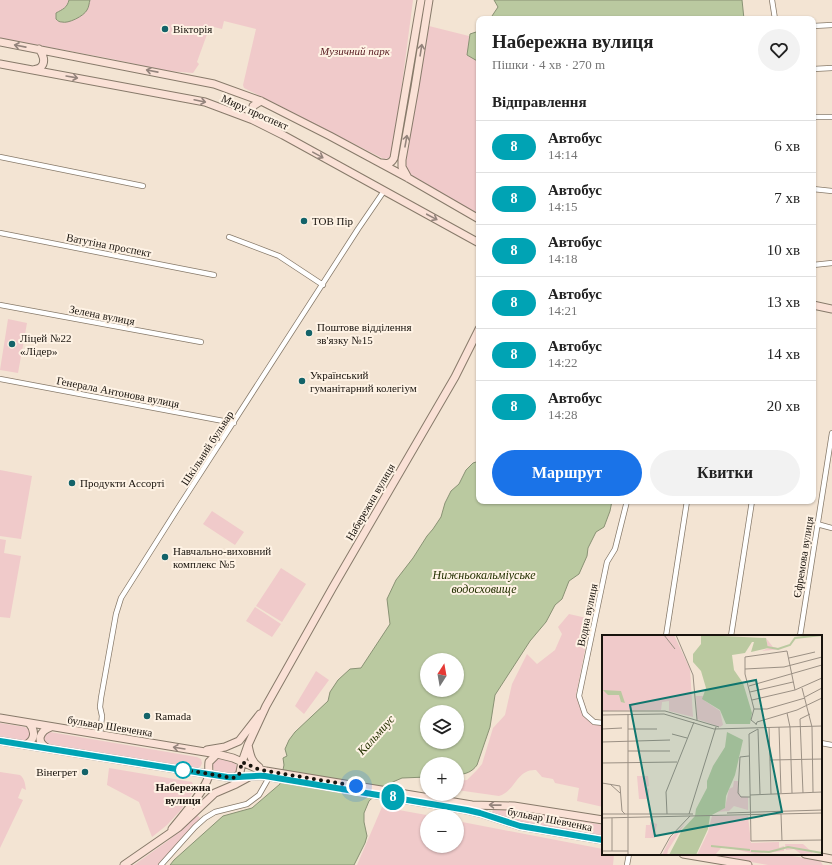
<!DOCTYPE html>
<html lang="uk">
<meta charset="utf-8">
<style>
:root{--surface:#fff;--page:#f2f2f2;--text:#222;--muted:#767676;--line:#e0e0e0;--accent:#1a73e8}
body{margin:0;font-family:Georgia,serif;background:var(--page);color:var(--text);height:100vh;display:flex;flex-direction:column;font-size:15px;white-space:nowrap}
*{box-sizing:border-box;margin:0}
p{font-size:13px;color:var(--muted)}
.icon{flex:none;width:22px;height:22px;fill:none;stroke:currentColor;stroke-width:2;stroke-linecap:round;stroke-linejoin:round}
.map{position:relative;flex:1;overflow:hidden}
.panel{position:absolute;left:476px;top:16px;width:340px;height:488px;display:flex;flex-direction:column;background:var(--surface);border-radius:8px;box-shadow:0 1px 3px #0004}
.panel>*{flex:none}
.badge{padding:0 8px;border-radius:13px;font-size:14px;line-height:26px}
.needle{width:26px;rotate:11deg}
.buttons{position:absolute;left:420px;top:653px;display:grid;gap:8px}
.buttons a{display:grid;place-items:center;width:44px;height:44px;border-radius:50%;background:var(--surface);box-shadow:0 1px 3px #0004;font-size:20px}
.you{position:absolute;width:20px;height:20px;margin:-10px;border:3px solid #fff;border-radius:50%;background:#1a73e8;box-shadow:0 0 0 6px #1a73e833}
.map>.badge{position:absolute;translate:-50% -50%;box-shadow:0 0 0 2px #fff}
h2{padding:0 16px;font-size:15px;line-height:36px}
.round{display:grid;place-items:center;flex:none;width:42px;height:42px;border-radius:21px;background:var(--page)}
.headline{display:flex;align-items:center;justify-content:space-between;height:68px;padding:0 16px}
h1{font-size:19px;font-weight:700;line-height:30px}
.action{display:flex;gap:8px;margin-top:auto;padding:8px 16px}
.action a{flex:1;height:46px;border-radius:24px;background:var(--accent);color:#fff;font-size:16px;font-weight:700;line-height:46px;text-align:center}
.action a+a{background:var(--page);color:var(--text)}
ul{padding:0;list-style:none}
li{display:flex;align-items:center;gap:12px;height:52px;padding:0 16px;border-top:1px solid var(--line)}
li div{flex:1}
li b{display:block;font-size:15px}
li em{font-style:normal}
li .badge{min-width:44px;font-weight:700;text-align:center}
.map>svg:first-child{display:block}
.green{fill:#f0caca}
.water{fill:#bac9a0;stroke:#899274;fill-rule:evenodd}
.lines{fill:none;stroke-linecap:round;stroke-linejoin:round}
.street-casing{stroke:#877a6a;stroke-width:6}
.secondary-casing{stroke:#877a6a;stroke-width:9}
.street{stroke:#fff;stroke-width:4.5}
.secondary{stroke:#fae1d6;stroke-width:7}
.oneway{stroke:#94847c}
.line-casing{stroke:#fff;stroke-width:9}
.line{stroke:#00a3b4;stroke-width:6}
.walk{stroke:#18130d;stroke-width:4;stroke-dasharray:0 7.2}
.poi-dot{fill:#136369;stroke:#fef2e4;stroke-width:1.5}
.stop-dot{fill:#fff;stroke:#00a3b4;stroke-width:2}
.labels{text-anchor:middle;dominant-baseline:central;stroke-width:4;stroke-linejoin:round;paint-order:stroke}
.poi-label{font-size:11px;fill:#18130d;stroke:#fef2e4;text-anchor:start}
.park-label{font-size:11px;font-style:italic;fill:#571b20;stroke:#fef2e4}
.street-label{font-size:11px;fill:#18130d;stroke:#fef2e4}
.stop-label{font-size:11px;font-weight:bold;fill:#18130d;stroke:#fef2e4}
.water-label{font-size:12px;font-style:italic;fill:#233000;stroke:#fef2e4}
.inset-river{fill:none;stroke:#bac9a0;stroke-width:2}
.inset-road{fill:none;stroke:#9b9084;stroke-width:1}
.view{fill:#0f766e;fill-opacity:0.15;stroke:#0f766e;stroke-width:2}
.inset-edge{fill:none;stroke:#18130d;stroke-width:2}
</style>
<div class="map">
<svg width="832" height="865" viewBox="0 0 832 865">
<rect width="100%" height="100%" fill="#f3e4d3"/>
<!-- green -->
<path class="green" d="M0,0H413L397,123L391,156L389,158L384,159L244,88L243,85L256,29L224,21L222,29L210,26L197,62L199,64L193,73L168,71L107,58L0,38Z
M429,26L473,37L479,62V215L453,201L407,172L405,167Z
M8,319L27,323L18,373L0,370Z
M0,470L32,476L21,539L0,536Z
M212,511L244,532L235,545L203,524Z
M0,539L6,540L4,553L21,556L10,618L0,617Z
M281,568L306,584L282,622L256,606Z
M255,607L281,624L272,637L246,621Z
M569,614L591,619L576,696L583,715L592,723L603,725V807L577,801L579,788L555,783L553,779L542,777L536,770C516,769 516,791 499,796L457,790V781L467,780L477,770L482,764L493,728L505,715L512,684L527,654L537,664L555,650L562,634L558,627Z
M316,671L329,680L304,714L295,706Z
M0,723L25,727L29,730V737L26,741L0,738Z
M47,732H50L197,757L201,759L202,763C201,767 199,768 195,769L48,745L44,740L43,737Z
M219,759L232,762L236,764C238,768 237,773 233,774C227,774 213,774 213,766C213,762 216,760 219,759Z
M109,768L192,782L195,789L180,811L167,825L152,837L139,802L107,785Z
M0,772L20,775C25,779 25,784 26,790L22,788L18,798L23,800L0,848Z
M382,807L432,816H427V846H457V821L603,849V854H614L613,865H357Z
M513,809L603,825V836L510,820L493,813L492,812L493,810Z
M197,815L201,819L159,865H134L169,840Z
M704,854H779L818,860L820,861L823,865H768Z"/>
<!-- water -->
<path class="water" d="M69,0H90C89,3 89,7 87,10C84,16 68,24 62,22C59,22 58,21 56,19V13C63,9 67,8 69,0Z
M494,0H742L744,19H490L498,7Z
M479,31V62L467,55L470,34Z
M479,461V501H612L610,511L604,527L596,532L588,548L587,556L579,574L569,581L562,599L555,605L546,622L530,641L495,695L490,727L477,765C472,772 466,774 457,775V764H427V777L402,778L395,781L387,785L369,801L364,813V822L367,836L365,843L354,865H170L174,860L223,816L252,808L280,784L284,765L283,758L287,756L285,749L289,740L295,732L328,701L330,692L338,680L350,669L361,668L390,624L387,599L396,580L413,558L427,536L433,529L441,517L445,503L451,491L459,484L466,470L473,463ZM427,660H457V690H427ZM427,712H457V742H427Z"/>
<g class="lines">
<defs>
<path id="street" d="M772,0L775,19
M813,26L832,25
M813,69L832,68
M813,117H832
M0,157L143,186
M813,189L832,191
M0,233L214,275
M229,237L279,256L323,285
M813,265L832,263
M0,305L201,342
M0,379L234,423
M817,524L832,528
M666,636L687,501
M731,636L752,501
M800,636L832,433
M603,723L594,722L585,714L579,696L607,562L615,549L627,501
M100,735L102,716L100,707L101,698L116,614L121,598L178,508L358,229L384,191
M821,743L832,745
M161,865L195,827L205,818L215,812L247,804L259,795L267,781
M627,865L629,854"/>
<path id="secondary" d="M0,42L214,84L261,101L330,136L408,178L479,219
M0,64L205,102L253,120L283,135L479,243
M34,70C36,69 39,69 41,67C46,62 43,54 39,49
M253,120L252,113L253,106L261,101
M381,163C387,164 391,164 394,158L421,0
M408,178L402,167V160L415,87L429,0
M813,305L832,309
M0,718L217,754L233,758L258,769L266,771L472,805L514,806L603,820
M0,741L227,777C240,778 252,775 265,776L467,810L480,813L520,826L603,840
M25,745C35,741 36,731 29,723
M248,745C250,754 251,762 259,767
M47,748C35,741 40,731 51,727
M207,750L225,747L239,741L260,714
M233,778L239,775L240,772L242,762L248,745L266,706L333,587L455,377L479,329
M172,829C183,815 203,793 208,778C210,773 208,768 209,762L217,754
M683,854L748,865
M805,854L832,859
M124,865L179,827L215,793L236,784L249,777"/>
</defs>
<!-- street casing -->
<use href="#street" class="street-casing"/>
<!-- secondary casing -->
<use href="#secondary" class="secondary-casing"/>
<!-- street -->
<use href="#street" class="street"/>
<!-- secondary -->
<use href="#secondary" class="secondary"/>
</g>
<!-- one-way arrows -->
<defs><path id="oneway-shaft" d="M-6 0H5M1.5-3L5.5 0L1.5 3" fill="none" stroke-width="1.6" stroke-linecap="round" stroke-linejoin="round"/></defs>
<g class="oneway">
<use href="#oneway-shaft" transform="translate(20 46) rotate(-169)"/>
<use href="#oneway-shaft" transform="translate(421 50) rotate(-81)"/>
<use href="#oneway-shaft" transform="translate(152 71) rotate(-169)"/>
<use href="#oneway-shaft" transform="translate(72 77) rotate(10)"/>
<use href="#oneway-shaft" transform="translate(200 101) rotate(12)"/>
<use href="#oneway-shaft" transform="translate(406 141) rotate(-80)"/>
<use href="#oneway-shaft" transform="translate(318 155) rotate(29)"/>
<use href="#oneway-shaft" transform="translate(432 217) rotate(28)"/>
<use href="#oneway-shaft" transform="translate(179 748) rotate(-171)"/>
<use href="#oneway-shaft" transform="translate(495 805) rotate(-179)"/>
</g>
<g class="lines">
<defs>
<path id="line" d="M0,741L227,777C240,778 252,775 265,776L467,810L480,813L520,826L603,840"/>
</defs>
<!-- line casing -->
<use href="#line" class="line-casing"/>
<!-- line -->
<use href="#line" class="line"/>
<!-- walk -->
<path class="walk" d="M183,770L180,769L233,778L239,775L242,762L258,769L266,771L356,786"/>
</g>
<!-- markers -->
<g class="poi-dot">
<circle cx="165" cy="29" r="4"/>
<circle cx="304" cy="221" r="4"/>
<circle cx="309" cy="333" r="4"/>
<circle cx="12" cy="344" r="4"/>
<circle cx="302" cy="381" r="4"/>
<circle cx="72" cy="483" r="4"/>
<circle cx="165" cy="557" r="4"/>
<circle cx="147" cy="716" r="4"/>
<circle cx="85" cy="772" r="4"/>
</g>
<circle class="stop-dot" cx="183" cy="770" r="8"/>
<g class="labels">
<!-- poi labels -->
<g class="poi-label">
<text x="173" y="29">Вікторія</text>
<text x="312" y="221">ТОВ Пір</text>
<text x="317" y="327">Поштове відділення<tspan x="317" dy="13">зв'язку №15</tspan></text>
<text x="20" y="338">Ліцей №22<tspan x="20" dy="13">«Лідер»</tspan></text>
<text x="310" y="375">Український<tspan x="310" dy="13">гуманітарний колегіум</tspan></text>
<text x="80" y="483">Продукти Ассорті</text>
<text x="173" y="551">Навчально-виховний<tspan x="173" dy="13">комплекс №5</tspan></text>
<text x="155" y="716">Ramada</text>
<text x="77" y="772" text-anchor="end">Вінегрет</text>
</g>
<!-- park labels -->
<g class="park-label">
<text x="355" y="51">Музичний парк</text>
</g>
<!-- street labels -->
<g class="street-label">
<text transform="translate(255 112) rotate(24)">Миру проспект</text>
<text transform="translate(109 245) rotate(11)">Ватутіна проспект</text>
<text transform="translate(102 315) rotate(11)">Зелена вулиця</text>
<text transform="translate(118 392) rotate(11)">Генерала Антонова вулиця</text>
<text transform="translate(207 448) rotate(-57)">Шкільний бульвар</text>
<text transform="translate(370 502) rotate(-60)">Набережна вулиця</text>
<text transform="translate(803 557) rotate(-81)">Єфремова вулиця</text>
<text transform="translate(587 615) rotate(-78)">Водна вулиця</text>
<text transform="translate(110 726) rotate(9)">бульвар Шевченка</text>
<text transform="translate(550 819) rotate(11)">бульвар Шевченка</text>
</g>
<!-- stop labels -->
<g class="stop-label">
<text x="183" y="787">Набережна<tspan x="183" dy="13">вулиця</tspan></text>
</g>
<!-- water labels -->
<g class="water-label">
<text x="484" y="575">Нижньокальміуське<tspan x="484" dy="14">водосховище</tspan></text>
<text transform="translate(376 735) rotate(-48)">Кальмиус</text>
</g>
</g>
<!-- overview -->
<g transform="translate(602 635)">
<rect width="220" height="220" fill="#f3e4d3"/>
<path d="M0,0H72L88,34L91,82L67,76V66L60,67L59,75L0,76ZM164,3L171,12L180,14L160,16L166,13ZM94,61H101L103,66L118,76L121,90L118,92L95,84ZM35,141H46L47,151L44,152L47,154V164H37ZM132,146H136L138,161L146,162V175L132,171L127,176L113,177L123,173L127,154L131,152ZM110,181H146L149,208L177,207V213L169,215L182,211V216L153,219L123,212L119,213L113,220H95L106,197ZM48,187L55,189L52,203H43L44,190H48ZM83,188L66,215L65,220H60L68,204ZM183,209H201L211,218L199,219L192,214L184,215Z" fill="#f0caca"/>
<path d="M99,0L164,3L166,13L149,17L152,7H150L143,18L130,20L132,35L141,48L150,78L148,89H124L118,75L100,64L104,53L99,36L91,27V19L99,9ZM1,55L19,56L23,68L19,67L17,60H6ZM125,97L141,105L133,140L124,161L123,173L108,181L106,194L94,220H67L80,195L93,181L94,174L105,153V146L111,131L123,112Z" fill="#bac9a0"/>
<path class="inset-river" d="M165,12L176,14L188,10L193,3L220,0M109,211L148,215M149,216L167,217L186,212L220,218"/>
<path class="inset-road" d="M62,0L73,14M74,0L91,40L95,85M187,23L213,17M143,34L182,32L220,22M147,51L220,30M200,53L210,92L211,157M148,57L191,47M203,62L220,53M150,65L193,55L220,43M152,74H165L203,63M0,76H63L117,92M185,78L188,92L190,158M26,79V220M0,80L62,79L112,94L220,91M154,89L149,85L152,74L143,39V22L185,16L193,55M154,90L155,87L195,75L220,63M167,92L169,159M177,92L179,158M0,94L20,93M26,94H55M156,94L147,99L149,206L220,205M156,94L158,159M70,99L85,103M0,107L68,105M26,116H68M147,121L138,122L136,158L139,162H148M168,125L220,124M0,128L75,127M0,148L18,151L20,176L23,179M8,149L18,158M201,158L198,84L208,79M148,160L220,157M125,178L220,175M0,179H91M65,179L64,157L92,87M87,179L114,92M179,179L180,206M0,183L220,178M10,183V216M0,216H26M58,220L68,202L88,181"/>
<path class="view" d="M154,45L180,177L53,201L28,70Z"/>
<rect width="220" height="220" class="inset-edge"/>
</g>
</svg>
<div class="buttons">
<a><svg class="needle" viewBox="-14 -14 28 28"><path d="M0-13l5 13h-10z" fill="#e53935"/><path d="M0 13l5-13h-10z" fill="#767676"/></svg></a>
<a><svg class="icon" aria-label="layers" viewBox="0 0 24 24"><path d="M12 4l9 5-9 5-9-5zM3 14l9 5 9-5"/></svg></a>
<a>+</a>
<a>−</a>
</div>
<div class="you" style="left:356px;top:786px"></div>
<b class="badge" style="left:393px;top:797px;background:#00a3b4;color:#fff">8</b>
<section class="panel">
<div class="headline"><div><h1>Набережна вулиця</h1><p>Пішки · 4 хв · 270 m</p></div><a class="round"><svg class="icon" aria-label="heart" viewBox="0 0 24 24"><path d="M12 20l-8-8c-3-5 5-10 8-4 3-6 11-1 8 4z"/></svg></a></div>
<h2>Відправлення</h2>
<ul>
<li><span class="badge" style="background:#00a3b4;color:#fff">8</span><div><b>Автобус</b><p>14:14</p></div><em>6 хв</em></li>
<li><span class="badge" style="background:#00a3b4;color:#fff">8</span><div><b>Автобус</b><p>14:15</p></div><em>7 хв</em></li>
<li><span class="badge" style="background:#00a3b4;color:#fff">8</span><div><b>Автобус</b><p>14:18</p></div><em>10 хв</em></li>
<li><span class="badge" style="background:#00a3b4;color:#fff">8</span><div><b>Автобус</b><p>14:21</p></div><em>13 хв</em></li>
<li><span class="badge" style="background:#00a3b4;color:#fff">8</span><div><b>Автобус</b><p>14:22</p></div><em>14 хв</em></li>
<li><span class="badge" style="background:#00a3b4;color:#fff">8</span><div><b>Автобус</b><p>14:28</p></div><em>20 хв</em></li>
</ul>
<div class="action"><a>Маршрут</a><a>Квитки</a></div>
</section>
</div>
